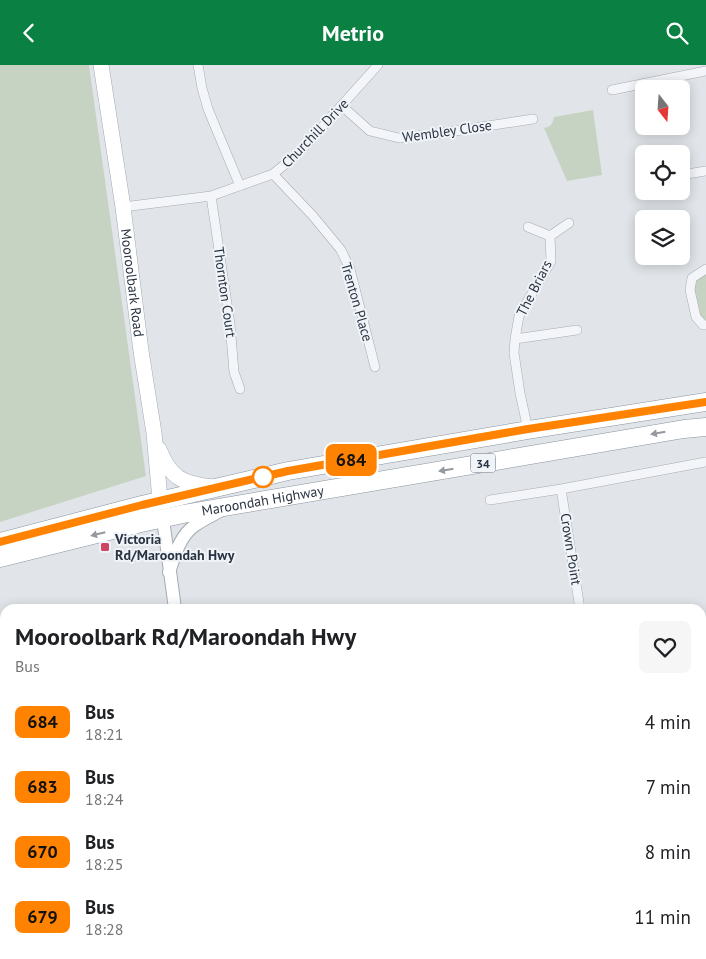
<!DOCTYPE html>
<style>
:root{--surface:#fff;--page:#f6f6f6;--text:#202124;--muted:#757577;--accent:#0b8043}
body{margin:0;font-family:"PT Sans",sans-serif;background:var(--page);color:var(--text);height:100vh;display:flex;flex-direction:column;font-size:19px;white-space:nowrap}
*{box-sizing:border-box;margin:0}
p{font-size:16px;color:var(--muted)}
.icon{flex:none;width:28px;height:28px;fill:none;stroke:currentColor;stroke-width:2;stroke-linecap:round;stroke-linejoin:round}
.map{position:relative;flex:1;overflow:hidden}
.details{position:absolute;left:0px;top:539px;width:706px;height:356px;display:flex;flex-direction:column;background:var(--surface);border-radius:15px 15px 0 0;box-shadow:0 2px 12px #0003}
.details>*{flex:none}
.badge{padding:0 10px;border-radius:8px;font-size:18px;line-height:32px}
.needle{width:32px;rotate:163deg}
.buttons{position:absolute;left:635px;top:15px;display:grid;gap:10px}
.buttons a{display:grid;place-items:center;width:55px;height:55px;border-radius:8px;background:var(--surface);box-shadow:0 2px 12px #0003;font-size:25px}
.map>.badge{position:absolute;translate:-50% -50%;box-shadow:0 0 0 2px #fff}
.round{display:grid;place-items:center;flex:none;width:52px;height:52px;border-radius:8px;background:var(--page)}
.head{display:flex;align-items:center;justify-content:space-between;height:85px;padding:0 15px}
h1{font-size:24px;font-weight:800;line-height:38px}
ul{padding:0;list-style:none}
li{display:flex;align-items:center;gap:15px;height:65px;padding:0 15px}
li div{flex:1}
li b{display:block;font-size:19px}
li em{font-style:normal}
li .badge{min-width:55px;font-weight:700;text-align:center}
header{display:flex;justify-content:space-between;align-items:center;height:65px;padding:0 15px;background:var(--accent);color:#fff;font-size:22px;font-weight:800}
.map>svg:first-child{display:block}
.green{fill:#c7d3c2}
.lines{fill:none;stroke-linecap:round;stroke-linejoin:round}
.street-casing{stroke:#a6acb3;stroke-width:10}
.secondary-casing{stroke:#a6acb3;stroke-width:14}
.primary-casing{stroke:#a0a9b5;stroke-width:16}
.highway-casing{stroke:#8893a0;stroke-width:19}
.street{stroke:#f3f5f8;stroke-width:9}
.secondary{stroke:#fff;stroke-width:12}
.primary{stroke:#fff;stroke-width:15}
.highway{stroke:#fff;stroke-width:18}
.oneway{fill:#9499a0}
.line-casing{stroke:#fff;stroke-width:11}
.line{stroke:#ff8200;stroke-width:8}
.stop-dot{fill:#fff;stroke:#ff8200;stroke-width:2.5}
.poi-dot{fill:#ce4662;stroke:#f0f3f7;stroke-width:2}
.labels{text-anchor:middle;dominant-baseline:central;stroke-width:4;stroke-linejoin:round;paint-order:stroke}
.shield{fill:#f0f3f7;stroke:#656d78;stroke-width:1}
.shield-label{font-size:12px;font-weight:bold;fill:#293341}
.street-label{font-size:14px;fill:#293341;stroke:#f0f3f7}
.poi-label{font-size:14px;font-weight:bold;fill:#293341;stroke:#f0f3f7;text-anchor:start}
</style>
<header><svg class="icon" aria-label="back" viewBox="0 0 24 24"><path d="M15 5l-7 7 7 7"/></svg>Metrio<svg class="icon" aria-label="search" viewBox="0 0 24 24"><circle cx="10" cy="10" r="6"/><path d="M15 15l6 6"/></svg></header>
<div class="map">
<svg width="706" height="894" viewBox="0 0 706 894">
<rect width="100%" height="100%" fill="#e1e5e9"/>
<!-- green -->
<path class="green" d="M0,0H89L146,411L0,457Z
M593,45L602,110L567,116L544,63C551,62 553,58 554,52Z
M706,206V256L703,255L699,249L694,223L696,215Z"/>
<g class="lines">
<defs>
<path id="street" d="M198,0L202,23L208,44L240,121
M612,25L706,6
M342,41L370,66L399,73L436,69L533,54
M273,109L313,151L341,185L350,204L375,302
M681,110L706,106
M211,131L230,259L234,307L240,324
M123,142L211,131L273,109L293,93L306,80L378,0
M528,162L550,171L551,196L519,251L515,274L514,288L520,328L528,365
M550,171L569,158
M706,204L692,213L690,225L696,252L703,260H706
M515,274L577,265
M561,424L580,544
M490,435L561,424L706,397
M0,576L5,575
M0,757L5,758
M701,783L706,781
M0,784L5,772
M623,890L624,894
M81,894L82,890"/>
<path id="secondary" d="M163,454L175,544
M169,507C175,491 179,472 194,461C202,455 213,450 222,445
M225,890L226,894"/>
<g id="primary">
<path id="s1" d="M101,0L123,142L141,286L154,368L160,435"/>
<path d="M159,384C170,413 183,419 213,422"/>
</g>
<g id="highway">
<path d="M0,477L142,440L288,406L528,365L706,337"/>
<path id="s2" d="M0,493L141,458L183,449L684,364L706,362"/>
</g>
</defs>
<!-- street casing -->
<use href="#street" class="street-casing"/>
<!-- secondary casing -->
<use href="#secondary" class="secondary-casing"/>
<!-- primary casing -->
<use href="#primary" class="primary-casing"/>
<!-- highway casing -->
<use href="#highway" class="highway-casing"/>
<!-- street -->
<use href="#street" class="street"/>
<!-- secondary -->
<use href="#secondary" class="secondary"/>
<!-- primary -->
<use href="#primary" class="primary"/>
<!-- highway -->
<use href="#highway" class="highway"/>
</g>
<!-- one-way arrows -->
<defs><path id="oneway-solid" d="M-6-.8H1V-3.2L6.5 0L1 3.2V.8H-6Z" transform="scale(1.25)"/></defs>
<g class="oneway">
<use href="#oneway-solid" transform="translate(658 368) rotate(170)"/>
<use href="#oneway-solid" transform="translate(446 405) rotate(171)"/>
<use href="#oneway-solid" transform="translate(98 469) rotate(166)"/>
</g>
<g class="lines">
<defs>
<path id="line" d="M0,477L142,440L288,406L528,364L706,337"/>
</defs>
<!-- line casing -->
<use href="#line" class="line-casing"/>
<!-- line -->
<use href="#line" class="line"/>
</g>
<!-- markers -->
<circle class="stop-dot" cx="263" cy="412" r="10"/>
<rect class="poi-dot" x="100" y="477" width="10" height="10" rx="2.5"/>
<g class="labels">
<!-- shield labels -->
<rect class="shield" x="470.5" y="388.5" width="25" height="19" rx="4"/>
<g class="shield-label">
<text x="483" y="398">34</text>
</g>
<!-- street labels -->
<g class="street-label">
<text transform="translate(447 66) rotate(-8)">Wembley Close</text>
<text transform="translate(315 68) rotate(-46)">Churchill Drive</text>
<text stroke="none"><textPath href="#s1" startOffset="220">Mooroolbark Road</textPath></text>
<text transform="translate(534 223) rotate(-63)">The Briars</text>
<text transform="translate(225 227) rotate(82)">Thornton Court</text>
<text transform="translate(357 237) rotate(74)">Trenton Place</text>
<text stroke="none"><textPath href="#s2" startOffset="269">Maroondah Highway</textPath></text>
<text transform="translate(571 484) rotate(81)">Crown Point</text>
</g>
<!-- poi labels -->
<g class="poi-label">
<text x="115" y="474">Victoria<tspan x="115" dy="16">Rd/Maroondah Hwy</tspan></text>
</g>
</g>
</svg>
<div class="buttons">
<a><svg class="needle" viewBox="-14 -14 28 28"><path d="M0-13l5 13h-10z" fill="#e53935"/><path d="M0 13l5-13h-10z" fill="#757577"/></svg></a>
<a><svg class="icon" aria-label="locate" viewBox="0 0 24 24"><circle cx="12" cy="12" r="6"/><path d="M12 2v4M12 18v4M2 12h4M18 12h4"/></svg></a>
<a><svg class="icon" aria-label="layers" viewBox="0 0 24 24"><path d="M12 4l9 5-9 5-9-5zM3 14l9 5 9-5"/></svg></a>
</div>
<b class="badge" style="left:351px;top:395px;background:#ff8200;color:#111">684</b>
<section class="details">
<div class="head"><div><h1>Mooroolbark Rd/Maroondah Hwy</h1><p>Bus</p></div><a class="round"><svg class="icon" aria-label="heart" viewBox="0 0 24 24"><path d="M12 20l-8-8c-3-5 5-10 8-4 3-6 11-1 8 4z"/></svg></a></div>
<ul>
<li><span class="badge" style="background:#ff8200;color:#111">684</span><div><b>Bus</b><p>18:21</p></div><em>4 min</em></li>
<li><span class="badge" style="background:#ff8200;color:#111">683</span><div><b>Bus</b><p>18:24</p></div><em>7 min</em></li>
<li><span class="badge" style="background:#ff8200;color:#111">670</span><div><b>Bus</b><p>18:25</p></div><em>8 min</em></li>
<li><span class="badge" style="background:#ff8200;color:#111">679</span><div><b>Bus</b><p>18:28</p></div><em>11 min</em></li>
</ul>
</section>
</div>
